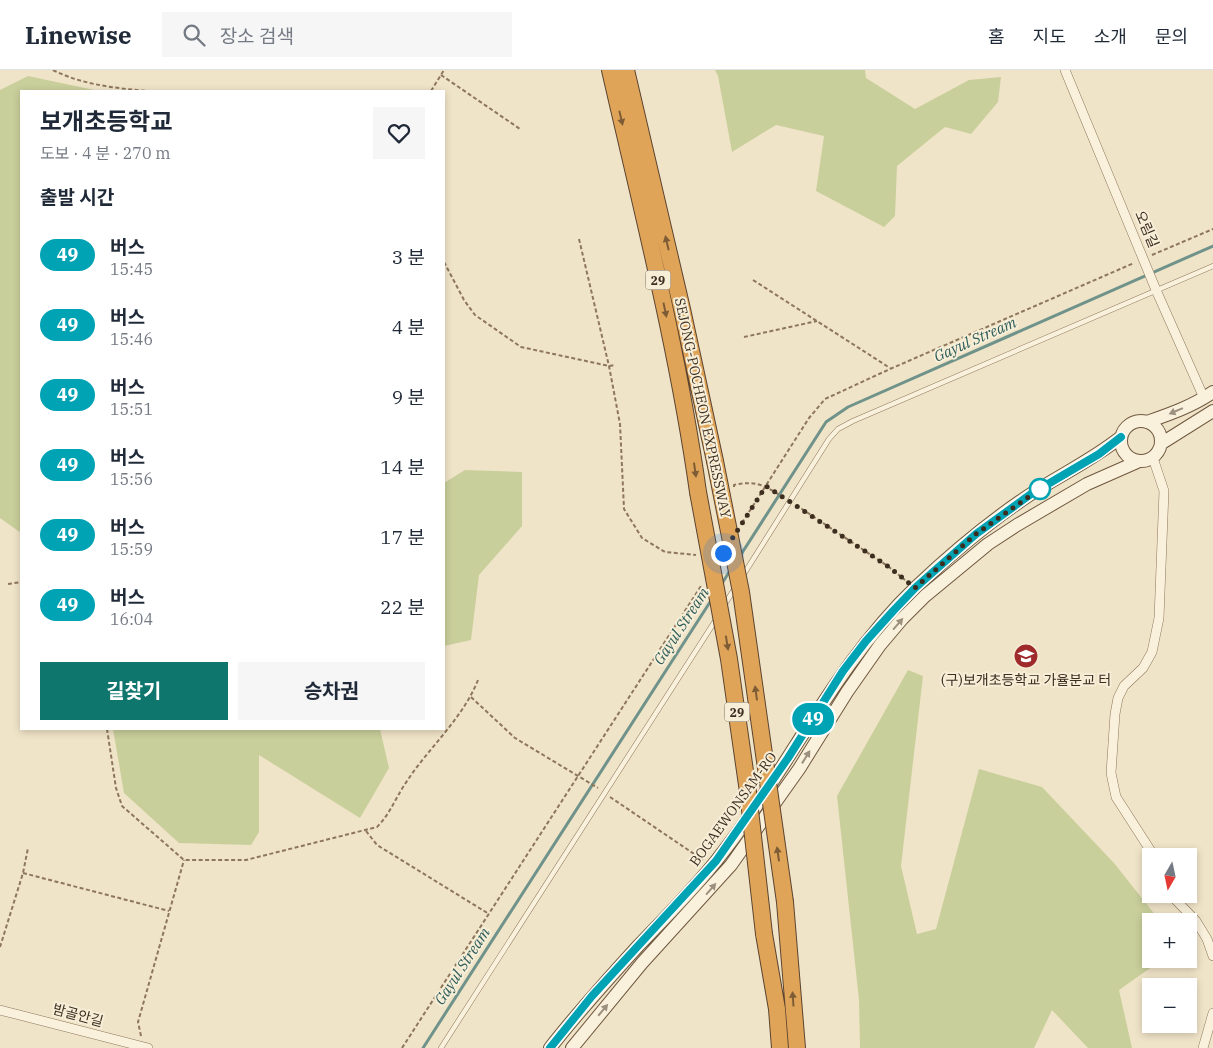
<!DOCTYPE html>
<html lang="ko">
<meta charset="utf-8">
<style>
:root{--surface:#fff;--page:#f6f6f7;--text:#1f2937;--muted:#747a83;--line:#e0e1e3;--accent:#0f766e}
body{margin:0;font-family:"IBM Plex Serif","Noto Sans KR",serif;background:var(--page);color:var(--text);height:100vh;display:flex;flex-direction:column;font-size:19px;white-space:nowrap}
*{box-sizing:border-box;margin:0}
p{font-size:16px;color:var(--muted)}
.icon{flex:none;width:28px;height:28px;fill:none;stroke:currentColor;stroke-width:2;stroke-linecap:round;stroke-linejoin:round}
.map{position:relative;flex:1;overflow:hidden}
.details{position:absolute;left:20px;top:20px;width:425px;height:640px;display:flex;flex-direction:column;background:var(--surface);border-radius:0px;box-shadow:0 2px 8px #0003}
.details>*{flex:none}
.badge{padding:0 10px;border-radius:16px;font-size:18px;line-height:32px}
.needle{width:32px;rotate:189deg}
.tools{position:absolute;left:1142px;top:778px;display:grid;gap:10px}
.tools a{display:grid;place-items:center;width:55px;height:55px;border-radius:0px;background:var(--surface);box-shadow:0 2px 8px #0003;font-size:25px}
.you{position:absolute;width:25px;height:25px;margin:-12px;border:4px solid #fff;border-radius:50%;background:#1a73e8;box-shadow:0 0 0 8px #1a73e833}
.map>.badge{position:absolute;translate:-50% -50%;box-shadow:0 0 0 2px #fff}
h2{padding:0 20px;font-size:19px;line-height:45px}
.round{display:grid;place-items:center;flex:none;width:52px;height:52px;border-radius:0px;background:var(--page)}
.overview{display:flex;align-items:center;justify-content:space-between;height:85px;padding:0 20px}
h1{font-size:24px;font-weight:700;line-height:38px}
.button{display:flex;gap:10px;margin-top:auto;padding:10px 20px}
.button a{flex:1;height:58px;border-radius:0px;background:var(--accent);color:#fff;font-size:20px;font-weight:700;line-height:58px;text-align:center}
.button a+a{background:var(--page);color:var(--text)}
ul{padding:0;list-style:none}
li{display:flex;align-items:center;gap:15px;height:70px;padding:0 20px}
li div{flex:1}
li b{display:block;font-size:19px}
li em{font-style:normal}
li .badge{min-width:55px;font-weight:700;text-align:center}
header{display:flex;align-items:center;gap:30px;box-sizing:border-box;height:70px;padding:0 25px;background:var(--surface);border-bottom:1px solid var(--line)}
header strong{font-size:24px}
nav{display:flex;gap:28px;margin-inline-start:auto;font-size:18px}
.search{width:350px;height:45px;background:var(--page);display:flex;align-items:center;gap:12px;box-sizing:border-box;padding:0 18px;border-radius:0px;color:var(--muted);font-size:19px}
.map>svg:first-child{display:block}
.green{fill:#c9cf9b}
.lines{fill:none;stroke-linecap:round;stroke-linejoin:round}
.stream{stroke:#6f938a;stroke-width:3}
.service-casing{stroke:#8d765c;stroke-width:5.5}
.minor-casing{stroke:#8d765c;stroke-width:10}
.secondary-casing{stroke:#6f573f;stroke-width:14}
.motorway-casing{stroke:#5b4430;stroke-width:18}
.path{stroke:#8d765c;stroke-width:2;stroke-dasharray:4 2.5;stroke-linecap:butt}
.service{stroke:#faf1dc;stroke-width:4.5}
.minor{stroke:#faf1dc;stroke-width:9}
.secondary{stroke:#faf1dc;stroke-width:12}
.motorway{stroke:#e0a458;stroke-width:16}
.motorway-bridge-casing{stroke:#5b4430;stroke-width:18;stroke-linecap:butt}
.motorway-bridge{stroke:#e0a458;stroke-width:16}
.oneway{fill:#7e5d36}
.oneway2{fill:#9c907e}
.line-casing{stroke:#fff;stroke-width:11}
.line{stroke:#00a3b4;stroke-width:8}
.walk{stroke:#3d2e20;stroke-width:5;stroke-dasharray:0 9}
.stop-dot{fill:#fff;stroke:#00a3b4;stroke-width:2.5}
.labels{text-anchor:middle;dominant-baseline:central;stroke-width:4;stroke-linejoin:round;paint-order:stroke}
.shield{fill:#f7eed8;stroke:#756857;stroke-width:1}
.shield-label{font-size:12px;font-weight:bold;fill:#3d2e20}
.street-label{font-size:14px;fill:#3d2e20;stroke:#f7eed8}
.poi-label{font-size:14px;fill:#3d2e20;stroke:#f7eed8}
.water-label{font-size:15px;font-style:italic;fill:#2f5d5a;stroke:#f7eed8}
</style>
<header>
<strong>Linewise</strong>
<div class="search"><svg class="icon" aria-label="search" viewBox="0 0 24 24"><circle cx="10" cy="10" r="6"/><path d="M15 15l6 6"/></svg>장소 검색</div>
<nav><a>홈</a><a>지도</a><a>소개</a><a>문의</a></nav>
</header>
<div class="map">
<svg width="1213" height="978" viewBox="0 0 1213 978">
<rect width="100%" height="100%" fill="#f0e4c8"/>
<!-- green -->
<path class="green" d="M715,0H865L866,8L915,39L969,10L1001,7L998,32L971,64L945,57L897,96L895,146L884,157L816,121L824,66L776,55L732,82L718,6Z
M28,6L99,21H21V463L0,448V20Z
M465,400L522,402V456L479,505L471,570L444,576V413Z
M908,600L923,606L901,796L917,864L936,859L979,699L1042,717L1114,793L1160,851H1151V889H1163L1119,920L1132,978H1088L1052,940L1034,978H860L859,930L837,726Z
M113,659H380L389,698L360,748L259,685V762L251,775L179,773L124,723Z"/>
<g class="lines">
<!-- stream -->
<path class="stream" d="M740,486L826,352L848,337L1213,176
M721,515L731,499
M423,978L712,529"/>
<defs>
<path id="service" d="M742,507L829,369L838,359L853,351L1213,196
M723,537L735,518
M441,978L717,548"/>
<path id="minor" d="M1065,0L1156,220L1204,328
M1153,388L1164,421L1159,548L1152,582L1143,598L1124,616L1118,628L1115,644L1111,703L1116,727L1154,786
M1170,824L1196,851L1207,869L1213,886
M0,940L148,978
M1203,978L1213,943"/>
<path id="secondary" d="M1121 371a20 20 0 1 1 40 0a20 20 0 1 1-40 0Z
M1147,352C1170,344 1193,336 1213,322
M1162,373L1213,341
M550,978C578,942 608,909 639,875C665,848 692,821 716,791C787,703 833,596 916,517C952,483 990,451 1031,424C1062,404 1092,390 1121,367
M572,978L642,893L731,795L799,699L847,622L880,575L902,549L925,526L988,474L1017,455L1087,414L1137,392"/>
<path id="motorway" d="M610,0C642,140 678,280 698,422
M626,0L682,239L715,391
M785,832L797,978
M764,864L777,939L780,978"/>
</defs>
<!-- service casing -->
<use href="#service" class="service-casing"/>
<!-- minor casing -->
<use href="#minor" class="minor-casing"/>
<!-- secondary casing -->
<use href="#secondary" class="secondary-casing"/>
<!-- motorway casing -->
<use href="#motorway" class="motorway-casing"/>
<!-- path -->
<path class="path" d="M53,0C83,15 115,18 147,21
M441,5L520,59
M431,21L444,0
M579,169L609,296L620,354L624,439L642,468L665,482L696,485
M1152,185L1213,159
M444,192L464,230L475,245L521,277L609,296L615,295
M753,210L890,298
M744,267L817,251
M734,417V415C757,410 765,416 783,427
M796,435L889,497L905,510
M742,453L809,348L825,329L890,299L1134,193
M8,514L21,512
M471,627L515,668L598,718
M107,659L116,718L122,736L184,790H246L377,757C390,744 395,729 405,714C428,678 462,650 478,610
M610,727L703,790
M366,761L377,775L489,844
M23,803L169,841
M0,877L23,803L28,778
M141,966L138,952L184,790
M402,978L701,516"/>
<!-- service -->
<use href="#service" class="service"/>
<!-- minor -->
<use href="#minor" class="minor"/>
<!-- secondary -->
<use href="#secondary" class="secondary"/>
<!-- motorway -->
<use href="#motorway" class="motorway"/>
<defs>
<path id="motorway-bridge" d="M715,391L741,522L785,832
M698,422L729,589L748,722L764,864"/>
</defs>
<!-- motorway-bridge casing -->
<use href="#motorway-bridge" class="motorway-bridge-casing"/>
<!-- motorway-bridge -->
<use href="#motorway-bridge" class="motorway-bridge"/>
</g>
<!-- one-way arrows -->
<defs><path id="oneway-solid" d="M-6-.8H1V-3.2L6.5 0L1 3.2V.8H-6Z" transform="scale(1.25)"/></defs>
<g class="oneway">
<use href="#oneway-solid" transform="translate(621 48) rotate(77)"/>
<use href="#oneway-solid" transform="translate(667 173) rotate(-103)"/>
<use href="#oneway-solid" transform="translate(665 240) rotate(78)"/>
<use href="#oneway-solid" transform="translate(695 400) rotate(82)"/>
<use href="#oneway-solid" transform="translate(727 573) rotate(81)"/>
<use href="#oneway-solid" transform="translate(756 623) rotate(-98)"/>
<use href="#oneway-solid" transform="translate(778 784) rotate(-98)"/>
<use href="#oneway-solid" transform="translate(793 929) rotate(-94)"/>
</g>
<g class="oneway2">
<use href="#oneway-solid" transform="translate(1176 341) rotate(157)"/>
<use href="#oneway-solid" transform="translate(898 554) rotate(-49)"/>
<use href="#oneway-solid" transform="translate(806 687) rotate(-58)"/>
<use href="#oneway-solid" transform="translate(711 819) rotate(-49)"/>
<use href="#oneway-solid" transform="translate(603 940) rotate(-50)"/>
</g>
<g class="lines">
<defs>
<path id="line" d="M550,978L592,926L716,791L788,688L843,601L866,571L894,540L915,518L976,464L1031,424L1099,384L1121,367"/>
</defs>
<!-- line casing -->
<use href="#line" class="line-casing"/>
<!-- line -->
<use href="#line" class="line"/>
<!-- walk -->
<path class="walk" d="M723,483L766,416L889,497L915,518L976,464L1044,416L1040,419"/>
</g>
<!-- icons -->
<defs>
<symbol id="school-disc" viewBox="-11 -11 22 22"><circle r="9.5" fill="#9e2a2b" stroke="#f7eed8"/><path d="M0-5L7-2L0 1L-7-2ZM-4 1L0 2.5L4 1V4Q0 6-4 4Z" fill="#fff"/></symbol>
</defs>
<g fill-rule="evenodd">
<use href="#school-disc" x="1012" y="572" width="28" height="28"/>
</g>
<!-- markers -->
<circle class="stop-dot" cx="1040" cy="419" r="10"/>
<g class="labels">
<!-- shield labels -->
<g class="shield">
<rect x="645.5" y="200.5" width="25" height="19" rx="4"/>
<rect x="724.5" y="632.5" width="25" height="19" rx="4"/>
</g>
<g class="shield-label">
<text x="658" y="210">29</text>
<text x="737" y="642">29</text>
</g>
<!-- street labels -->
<g class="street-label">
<text transform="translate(1147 159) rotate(67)">오림길</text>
<text transform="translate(703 338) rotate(78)">SEJONG-POCHEON EXPRESSWAY</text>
<text transform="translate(733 739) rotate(-54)">BOGAEWONSAM-RO</text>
<text transform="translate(78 945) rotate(15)">밤골안길</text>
</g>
<!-- poi labels -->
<g class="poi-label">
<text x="1026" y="610">(구)보개초등학교 가율분교 터</text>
</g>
<!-- water labels -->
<g class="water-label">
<text transform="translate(975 269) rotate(-24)">Gayul Stream</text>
<text transform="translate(681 556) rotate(-57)">Gayul Stream</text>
<text transform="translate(462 896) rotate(-57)">Gayul Stream</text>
</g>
</g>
</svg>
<div class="tools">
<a><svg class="needle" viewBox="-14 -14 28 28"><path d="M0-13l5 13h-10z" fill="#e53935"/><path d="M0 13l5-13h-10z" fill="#747a83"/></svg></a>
<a>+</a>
<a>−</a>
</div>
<div class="you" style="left:723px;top:483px"></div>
<b class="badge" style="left:813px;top:649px;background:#00a3b4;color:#fff">49</b>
<section class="details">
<div class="overview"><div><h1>보개초등학교</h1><p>도보 · 4 분 · 270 m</p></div><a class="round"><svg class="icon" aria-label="heart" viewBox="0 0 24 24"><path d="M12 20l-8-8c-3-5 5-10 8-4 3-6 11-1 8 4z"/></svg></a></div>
<h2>출발 시간</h2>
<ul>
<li><span class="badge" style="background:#00a3b4;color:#fff">49</span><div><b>버스</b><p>15:45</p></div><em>3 분</em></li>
<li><span class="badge" style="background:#00a3b4;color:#fff">49</span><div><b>버스</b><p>15:46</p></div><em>4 분</em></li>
<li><span class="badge" style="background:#00a3b4;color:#fff">49</span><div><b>버스</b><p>15:51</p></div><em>9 분</em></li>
<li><span class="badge" style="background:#00a3b4;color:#fff">49</span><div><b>버스</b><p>15:56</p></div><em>14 분</em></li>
<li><span class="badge" style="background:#00a3b4;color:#fff">49</span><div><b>버스</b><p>15:59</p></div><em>17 분</em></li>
<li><span class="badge" style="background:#00a3b4;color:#fff">49</span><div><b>버스</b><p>16:04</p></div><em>22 분</em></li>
</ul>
<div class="button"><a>길찾기</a><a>승차권</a></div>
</section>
</div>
